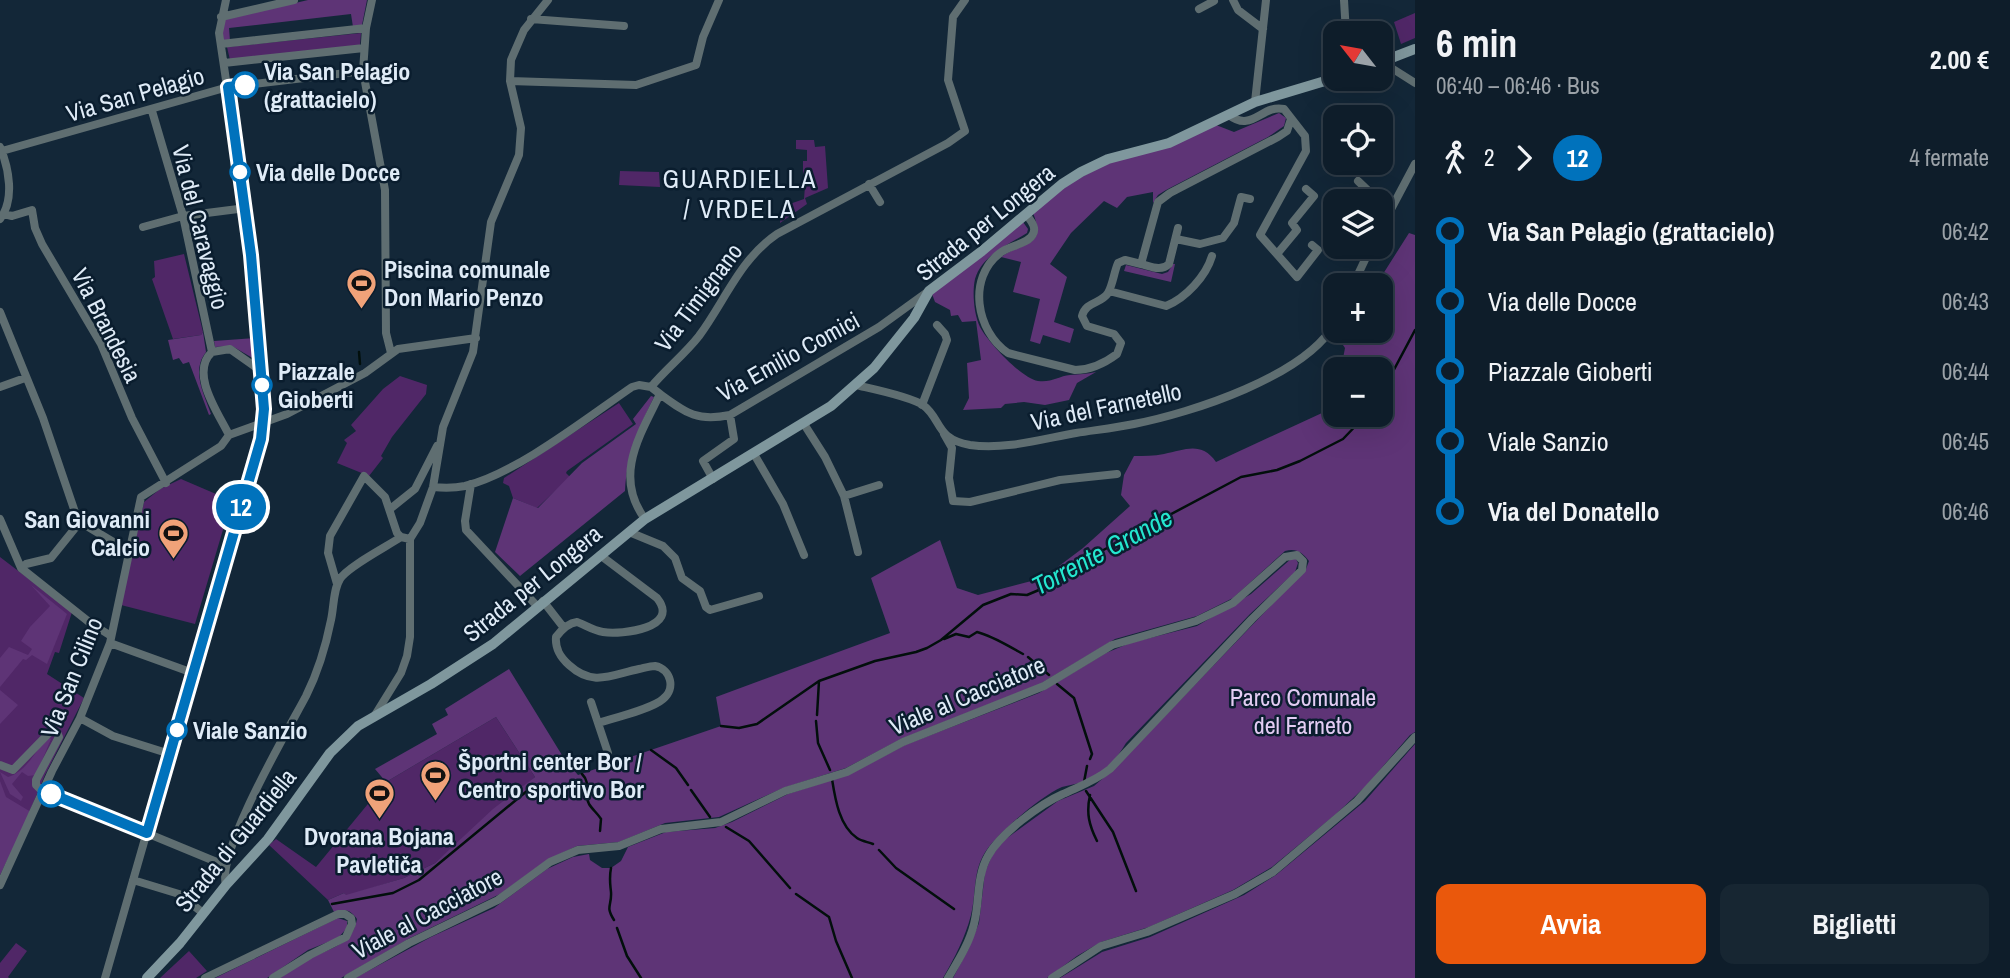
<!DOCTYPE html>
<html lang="it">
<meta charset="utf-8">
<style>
:root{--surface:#0e1d2a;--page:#172632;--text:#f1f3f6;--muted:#9ba2a8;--line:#2e3b47;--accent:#ea580c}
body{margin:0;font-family:"Archivo Narrow",sans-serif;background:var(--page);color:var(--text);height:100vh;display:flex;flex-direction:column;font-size:26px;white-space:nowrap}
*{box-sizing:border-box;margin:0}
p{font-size:23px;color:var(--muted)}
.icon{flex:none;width:38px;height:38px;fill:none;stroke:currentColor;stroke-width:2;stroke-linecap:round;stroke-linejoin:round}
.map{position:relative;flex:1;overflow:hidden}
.side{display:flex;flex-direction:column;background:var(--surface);width:595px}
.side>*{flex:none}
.badge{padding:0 14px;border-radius:23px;font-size:24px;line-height:46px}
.needle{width:46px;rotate:301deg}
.tools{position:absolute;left:1323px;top:21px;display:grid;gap:14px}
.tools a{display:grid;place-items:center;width:70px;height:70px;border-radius:14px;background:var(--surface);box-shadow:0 7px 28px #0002,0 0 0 2px var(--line);font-size:35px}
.map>.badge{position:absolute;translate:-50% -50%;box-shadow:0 0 0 4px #fff}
.legs{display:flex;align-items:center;gap:10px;height:77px;padding:0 21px;font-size:23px}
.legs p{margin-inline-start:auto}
.overview{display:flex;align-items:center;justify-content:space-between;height:119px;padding:0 21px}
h1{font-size:38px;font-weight:700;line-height:52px}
.button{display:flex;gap:14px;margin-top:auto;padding:14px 21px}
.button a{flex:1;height:80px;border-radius:14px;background:var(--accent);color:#fff;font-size:28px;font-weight:700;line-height:80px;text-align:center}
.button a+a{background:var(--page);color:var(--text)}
ul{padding:0 21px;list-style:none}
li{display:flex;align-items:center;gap:24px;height:70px;font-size:26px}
li i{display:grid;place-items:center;width:10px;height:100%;margin:0 9px;background:currentColor}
li i::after{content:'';width:18px;height:18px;margin:-9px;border:5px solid;border-radius:50%;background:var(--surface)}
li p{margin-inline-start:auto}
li:first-child i{background:linear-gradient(#0000 50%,currentColor 0)}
li:last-child i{background:linear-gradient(currentColor 50%,#0000 0)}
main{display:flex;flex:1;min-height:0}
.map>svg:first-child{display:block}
.green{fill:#502767}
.forest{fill:#5e3476}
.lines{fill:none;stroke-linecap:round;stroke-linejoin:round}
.stream{stroke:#020f0c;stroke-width:2.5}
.street{stroke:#5f6e71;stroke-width:8}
.secondary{stroke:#7f979d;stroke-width:10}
.line-1-casing{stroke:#fff;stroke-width:16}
.line-1{stroke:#0072bc;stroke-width:10}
.stop-1-dot{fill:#fff;stroke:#0072bc;stroke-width:3.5}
.labels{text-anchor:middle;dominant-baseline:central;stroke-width:5;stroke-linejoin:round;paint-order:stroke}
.stop-label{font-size:24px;font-weight:bold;fill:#dfebf7;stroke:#0a1d2e;text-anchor:start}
.street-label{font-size:24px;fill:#dfebf7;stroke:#0a1d2e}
.poi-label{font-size:24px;font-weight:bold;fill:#dfebf7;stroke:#0a1d2e;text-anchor:start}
.park-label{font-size:24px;fill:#e3ccf3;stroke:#0a1d2e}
.neighbourhood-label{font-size:26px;letter-spacing:2px;fill:#dfebf7;stroke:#0a1d2e}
.water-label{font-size:26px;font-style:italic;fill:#24e7cf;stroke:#0a1d2e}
</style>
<main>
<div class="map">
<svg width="1415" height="978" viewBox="0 0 1415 978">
<rect width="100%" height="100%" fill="#132738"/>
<!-- green -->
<path class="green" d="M1415,13V38L1401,44L1394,22Z
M361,33L360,45L230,60L227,47Z
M796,140H814L815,147L825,146L828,188L805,198L807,204L780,223L781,207L804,199L805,186L808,185V174H803V161H807V150L796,149Z
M620,171L659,172L660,187L619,185Z
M184,254L203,332L201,335L173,339L152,279L155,277L154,261Z
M400,376L427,385L426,394L392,437L381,456L383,458L369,476L337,463L347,443L344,440L356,431L351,425L383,389Z
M619,403L633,424L567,471L566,473L570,477L537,508L513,498L509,486L503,483L504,478Z
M181,479L223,497L228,498L230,495L233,496L195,624L121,605L144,502L160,489Z
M0,557L72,612L59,653L55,652L47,674L84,698L45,775L10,858L7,859L0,875Z
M496,717L535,777L435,863L404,878L346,896L344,893L328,900L269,845L276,839L316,867L386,782Z
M16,943L27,951L8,977L9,978H0V963Z
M189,951L207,971L196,978H160Z"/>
<!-- forest -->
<path class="forest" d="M308,0H367L362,25L353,27L351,14L229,28L230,41H223V20Z
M1279,113L1286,118L1284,126L1268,137L1166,190L1158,195L1153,203V192L1127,197L1117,208L1104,201L1071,233L1050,264L1067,277L1054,322L1074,329L1070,343L1043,335L1040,344L1030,341L1040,299L1013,292L1021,262L1001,257C1023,241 1047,248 1033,213L1072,182L1111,162L1216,125L1234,132Z
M1023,222L1028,229L1027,233C1008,245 982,255 975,279C972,292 974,315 980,327C988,342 1021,378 1038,381C1051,383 1059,376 1070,375C1079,374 1087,374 1096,372L1077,383L1069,400L1045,405L1024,402L1005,404L1001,408L963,410L969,398L967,363L981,360L976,321L962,322L958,315L951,316L950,310L935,302L932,294Z
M1409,233L1415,235V732L1410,735L1366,786L1336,814L1272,867L1233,890L1149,927L1101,942L1077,956L1047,978H953L968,950L979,923L985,872L992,856L1003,841L1058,801L1094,786L1115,768L1306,569L1309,561C1302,552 1296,548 1285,551L1233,598L1197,616L1115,639L1040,684L901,739L846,768L783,788L719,817L665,823L619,842L577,846L547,860L500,894L410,938L341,978H280C289,972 298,965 308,959C328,949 353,945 357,919C350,909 345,909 334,912L328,900L344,893L346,895L404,878L435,863L493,809L535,777L496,717L386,782L375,769L437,734L432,724L448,715L445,709L509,669L565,760L578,775L721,726L716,697L890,633L871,578L940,540L957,588L978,595L1043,578L1083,548L1130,506L1121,495L1124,475L1134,456C1144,456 1154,456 1164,454C1185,450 1201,441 1216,462L1335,407V415H1381V369H1341L1345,348L1339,339L1346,331H1381V285H1376Z
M1173,264H1175L1171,282L1124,271L1126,265L1162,274L1168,272Z
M203,332L206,352C191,371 204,394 211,414L209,415L189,362L183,364L179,358L173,360L168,340L201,335Z
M255,338L256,360L232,346L215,347L214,341Z
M651,396L654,397C638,430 627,454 625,491L520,576L495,552L513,498L538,508L582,463L636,424L633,419Z
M1292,558L1296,559L1298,563L1295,572L1250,614L1126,743C1116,760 1102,776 1083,782C1077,784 1069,785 1062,787C1041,796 1002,830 988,848C972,869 977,891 971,915C965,938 955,957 943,978H355L431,937L494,908L547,869L573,857L589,854L590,860L602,868H611L621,861L628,847L666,832L715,828L732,822L788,794L850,774L905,745L1039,693L1106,653L1130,643L1197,626L1251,594Z
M31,585L67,614L47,664L32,655L26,660L23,659L0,687V658L9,647L28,655L32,649L21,641L30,627L50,606Z
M0,690L18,705L0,724Z
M47,736L51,739L36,775L28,776L22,772L12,784L23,797L21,801L10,794L0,772L8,777C26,772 37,750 47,736Z
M1415,744V978H1060L1102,952L1150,937L1244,895L1276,875L1365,801Z
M0,781L6,797L31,812L0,875Z
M338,918L347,921V928L338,938L308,950L267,978H215Z"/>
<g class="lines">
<!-- stream -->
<path class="stream" d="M359,352L360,364
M1381,394L1415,330
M944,639L956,634L969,637L977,632C993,636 1008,646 1023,654
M1028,657L1049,675
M1057,684L1074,698L1092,754L1090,759
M817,715L819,681
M816,721L818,743L830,770
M721,726L739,728L757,724L819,681L875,661L916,652L927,648L941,640L983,605L1011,594L1027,595L1046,587L1094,555L1241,477L1277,470L1300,461L1343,439L1366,415
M651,750L676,768L688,785
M582,774C592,784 583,793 589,804C592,809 598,814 601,819L600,831
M832,779C835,798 839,826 857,838C861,841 868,842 873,844
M1084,782L1087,766
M691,790L710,817
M1086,791L1113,832L1136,891
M1090,795C1086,813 1089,825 1097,841
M726,827L749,841L790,888
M879,850L896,868L954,909
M611,868C609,878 610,882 611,892C612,906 605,906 614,920
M796,894L829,917L836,941L852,978
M332,904L393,893L419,880L533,786
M617,928L627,956L641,978"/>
<!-- street -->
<path class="street" d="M372,0L366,28L363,71L385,190L386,333L391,353
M1233,0L1238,10L1263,29
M1344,0L1346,33
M1199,9L1214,1
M221,17L294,0
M531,19L624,26
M221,44L366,28
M1382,62L1415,83
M224,63L364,48
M510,81L636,85L696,65L703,37L719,0
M1255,102L1266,0
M152,111L183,216L212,352
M1229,115C1252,133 1262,104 1284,109L1305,136L1306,151L1260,235L1297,277L1318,250L1312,245
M0,147C9,168 15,200 0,219
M2,151L228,87L363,71
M1358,181L1379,201
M869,184L880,202
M4,214L12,216L32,210L35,228L42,244L101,344L132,418L166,483
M1026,214C1030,220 1037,227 1033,234C1029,244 1008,246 1000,253C967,278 976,331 1008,353L1075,370C1091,370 1105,363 1117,354L1121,343L1114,334L1087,326L1082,316C1086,301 1101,304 1108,293C1113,284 1114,272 1118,263L1125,260L1141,264L1158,202L1170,193L1278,137L1287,131L1291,119
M143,227L183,216L246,208
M1381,228L1415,164
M1176,239L1200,244L1223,238L1234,223L1241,197L1250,199
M1277,254L1297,230L1292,223L1314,196L1306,189
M1141,264C1150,266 1161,272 1169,264L1178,228
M1353,285L1371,247
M1109,291L1166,306C1186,298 1206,276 1212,256
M0,312L43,418L76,515L80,522L130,552
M856,385C873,389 909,396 923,405C942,419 935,439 970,445C1005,450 1042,439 1076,433C1095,430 1115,428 1134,424C1191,413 1306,376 1335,323
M0,387L25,378
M660,394C686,413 697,422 730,415L879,327L926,293
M922,405L947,340L945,334L937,325
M804,424L825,457L844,496L858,552
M944,434L952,448L949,478L953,501L970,502L1060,480L1117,474
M229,435C219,414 189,373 212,352L230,349L261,371
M754,454L783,504L804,555
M713,479L703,461L734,439L730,415
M471,484L465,521L466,530L537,606
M433,487C444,488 455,488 465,486C516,474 588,417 632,387L639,385L651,387
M844,496L879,485
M390,509L415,489L437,446
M0,519L21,568L89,622L111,636
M645,519C613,476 640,435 660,394L651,387C666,369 685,354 699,336C725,301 740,259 777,234L948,143L965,131L948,80L953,17L965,0
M629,532L663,546L675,558L682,578L700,591L706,607L710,610L759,596
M600,555L657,598C681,628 622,635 603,632C594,631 585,625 577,622C568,623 562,629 556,637C555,649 560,657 569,665C593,687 611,675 639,669C644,668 650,666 655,666C671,669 676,689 663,699C652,709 614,718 598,723L608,753
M21,568L26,564L51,558L80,522
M337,584L328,553L330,536L364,476L385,497L397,533L401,537
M543,601L564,628
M110,643L193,673
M591,702L598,723
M375,715L401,673L407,656L410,637V539L420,523L433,487L443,427L473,352L491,222L519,155L521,128L510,81L511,60L524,30L548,0
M80,718L113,736L170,754
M0,765L13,770L52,730L57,732L59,737L36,780V785L40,789L224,865
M133,880L179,894L203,913
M0,885L52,771L80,718L110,643L141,497L221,446L229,435L287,414L365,373L398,349L476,338
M226,885C216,852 288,730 306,696C318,672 326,645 331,620C334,607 333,590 340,579C347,567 386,547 401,537L410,539
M105,978L264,424L252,255L219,33L226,0
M205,978L338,914H345L351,918L352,924L346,937L310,955L273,978
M348,978L409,943L498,900L550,862L578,850L619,846L661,829L721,822L785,791L847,772L903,742L1044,686L1112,645L1196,621L1233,603L1285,557L1297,555L1303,561L1302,570L1252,619L1110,769C1095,781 1080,786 1063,794C1040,804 1000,834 988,856C976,877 980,901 974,924C969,944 958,961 948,978
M1052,978L1101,946L1147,932L1235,894L1273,872L1357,801L1415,737"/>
<!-- secondary -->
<path class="secondary" d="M1381,62L1415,49
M147,978L180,943L226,885L268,839L330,753L358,726L431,684L493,644L645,519L831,406L874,368L914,318L929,291L982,251L1062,184L1081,172L1108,159L1169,143L1255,102L1335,78"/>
</g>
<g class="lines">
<defs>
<path id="line-1" d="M51,794L147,833L261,439L264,409L251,255L228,87L245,85"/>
</defs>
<!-- line-1 casing -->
<use href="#line-1" class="line-1-casing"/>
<!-- line-1 -->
<use href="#line-1" class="line-1"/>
</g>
<!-- icons -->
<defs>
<symbol id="stadium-pin" viewBox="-11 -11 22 30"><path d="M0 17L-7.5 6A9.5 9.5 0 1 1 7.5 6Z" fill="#f0a279" stroke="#0a1d2e"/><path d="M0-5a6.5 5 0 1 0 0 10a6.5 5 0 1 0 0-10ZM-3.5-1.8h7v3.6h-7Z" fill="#111"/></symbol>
</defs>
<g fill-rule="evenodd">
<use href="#stadium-pin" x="344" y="266" width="35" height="47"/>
<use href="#stadium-pin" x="156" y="516" width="35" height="47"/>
<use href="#stadium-pin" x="418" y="758" width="35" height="47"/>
<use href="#stadium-pin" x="362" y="776" width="35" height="47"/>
</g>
<!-- markers -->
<g class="stop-1-dot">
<circle cx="245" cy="85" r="12"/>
<circle cx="240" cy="172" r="9"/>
<circle cx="262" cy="385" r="9"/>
<circle cx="177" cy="730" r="9"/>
<circle cx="51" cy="794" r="12"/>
</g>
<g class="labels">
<!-- stop labels -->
<g class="stop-label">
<text x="264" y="71">Via San Pelagio<tspan x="264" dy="28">(grattacielo)</tspan></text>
<text x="256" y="172">Via delle Docce</text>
<text x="278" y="371">Piazzale<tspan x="278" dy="28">Gioberti</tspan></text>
<text x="193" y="730">Viale Sanzio</text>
</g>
<!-- street labels -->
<g class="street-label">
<text transform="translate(135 94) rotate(-16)">Via San Pelagio</text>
<text transform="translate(985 222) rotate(-39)">Strada per Longera</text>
<text transform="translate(201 227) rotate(76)">Via del Caravaggio</text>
<text transform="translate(698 297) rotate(-53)">Via Timignano</text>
<text transform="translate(107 325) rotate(63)">Via Brandesia</text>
<text transform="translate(788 356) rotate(-29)">Via Emilio Comici</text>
<text transform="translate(1106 406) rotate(-12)">Via del Farnetello</text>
<text transform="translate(532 583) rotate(-39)">Strada per Longera</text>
<text transform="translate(71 677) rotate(-68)">Via San Cilino</text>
<text transform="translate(967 695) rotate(-23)">Viale al Cacciatore</text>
<text transform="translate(235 840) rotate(-51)">Strada di Guardiella</text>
<text transform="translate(427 913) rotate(-28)">Viale al Cacciatore</text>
</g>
<!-- poi labels -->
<g class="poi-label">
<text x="384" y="269">Piscina comunale<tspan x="384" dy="28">Don Mario Penzo</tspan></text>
<text x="150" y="519" text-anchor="end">San Giovanni<tspan x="150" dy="28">Calcio</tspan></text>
<text x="458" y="761">Športni center Bor /<tspan x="458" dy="28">Centro sportivo Bor</tspan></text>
<text x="379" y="836" text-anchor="middle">Dvorana Bojana<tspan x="379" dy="28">Pavletiča</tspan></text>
</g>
<!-- park labels -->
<g class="park-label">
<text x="1303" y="697">Parco Comunale<tspan x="1303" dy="28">del Farneto</tspan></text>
</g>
<!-- neighbourhood labels -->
<g class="neighbourhood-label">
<text x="740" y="178">GUARDIELLA<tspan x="740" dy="30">/ VRDELA</tspan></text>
</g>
<!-- water labels -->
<g class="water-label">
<text transform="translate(1102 551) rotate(-28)">Torrente Grande</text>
</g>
</g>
</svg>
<div class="tools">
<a><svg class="needle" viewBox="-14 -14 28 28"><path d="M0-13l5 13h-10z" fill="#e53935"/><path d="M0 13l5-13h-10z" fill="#9ba2a8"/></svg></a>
<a><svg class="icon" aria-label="locate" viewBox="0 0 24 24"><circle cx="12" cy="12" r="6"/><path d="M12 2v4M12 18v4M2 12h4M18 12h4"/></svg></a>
<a><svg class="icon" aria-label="layers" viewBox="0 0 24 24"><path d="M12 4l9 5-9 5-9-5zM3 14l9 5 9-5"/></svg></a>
<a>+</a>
<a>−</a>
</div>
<b class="badge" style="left:241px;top:507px;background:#0072bc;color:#fff">12</b>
</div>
<section class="side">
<div class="overview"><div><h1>6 min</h1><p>06:40 – 06:46 · Bus</p></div><b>2.00 €</b></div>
<div class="legs"><svg class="icon" aria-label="walk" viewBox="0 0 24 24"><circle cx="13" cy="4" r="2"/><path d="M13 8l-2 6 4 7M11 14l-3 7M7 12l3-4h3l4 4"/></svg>2<svg class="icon" aria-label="forward" viewBox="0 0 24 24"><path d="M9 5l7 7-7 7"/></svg><b class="badge" style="background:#0072bc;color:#fff">12</b><p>4 fermate</p></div>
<ul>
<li><i style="color:#0072bc"></i><b>Via San Pelagio (grattacielo)</b><p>06:42</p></li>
<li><i style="color:#0072bc"></i><span>Via delle Docce</span><p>06:43</p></li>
<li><i style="color:#0072bc"></i><span>Piazzale Gioberti</span><p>06:44</p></li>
<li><i style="color:#0072bc"></i><span>Viale Sanzio</span><p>06:45</p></li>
<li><i style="color:#0072bc"></i><b>Via del Donatello</b><p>06:46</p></li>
</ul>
<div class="button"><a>Avvia</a><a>Biglietti</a></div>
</section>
</main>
